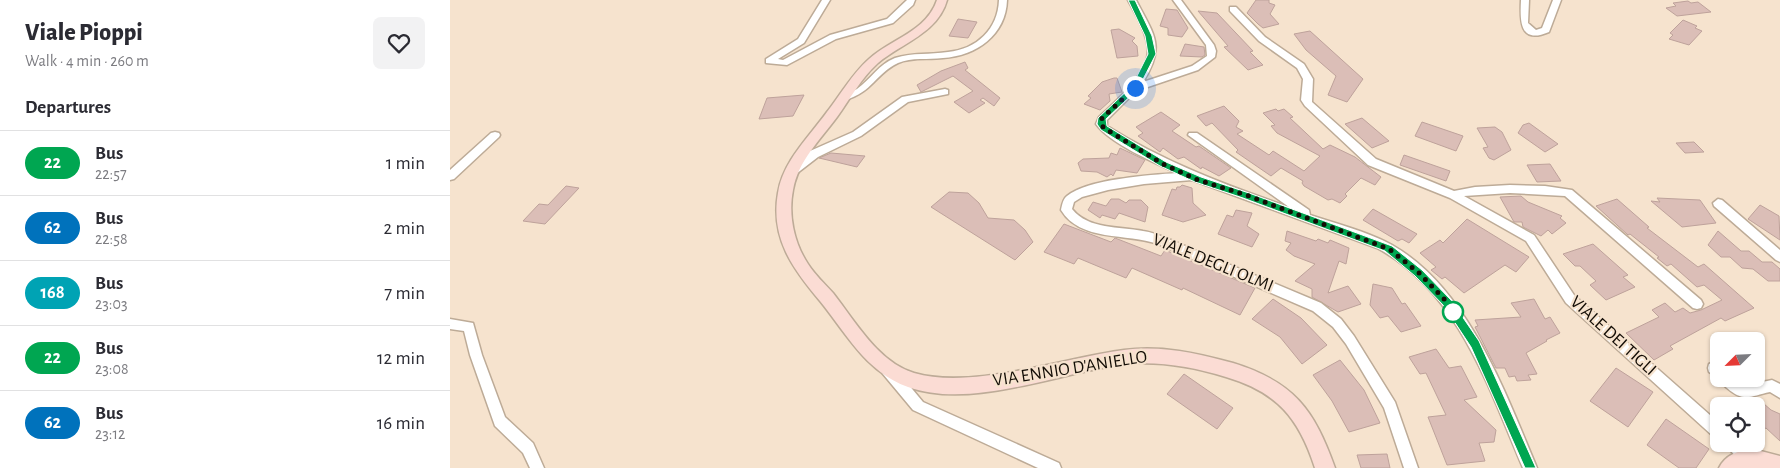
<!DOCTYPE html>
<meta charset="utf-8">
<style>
:root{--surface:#fff;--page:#f2f2f3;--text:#2b2b33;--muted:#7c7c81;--line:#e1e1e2}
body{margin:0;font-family:"Alegreya Sans",sans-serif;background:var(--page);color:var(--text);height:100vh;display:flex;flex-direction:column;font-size:19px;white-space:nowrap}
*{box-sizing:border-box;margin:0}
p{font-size:16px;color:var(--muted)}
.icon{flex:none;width:28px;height:28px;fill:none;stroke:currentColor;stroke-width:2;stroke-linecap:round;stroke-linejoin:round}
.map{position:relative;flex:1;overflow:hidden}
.side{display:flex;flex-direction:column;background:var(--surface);width:450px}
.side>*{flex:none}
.badge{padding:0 10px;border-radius:16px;font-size:18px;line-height:32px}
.needle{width:32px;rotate:246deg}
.fabs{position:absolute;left:1260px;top:332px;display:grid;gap:10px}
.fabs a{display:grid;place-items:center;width:55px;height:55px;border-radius:8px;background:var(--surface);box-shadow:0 1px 4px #0004;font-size:25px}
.you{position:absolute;width:25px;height:25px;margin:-12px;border:4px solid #fff;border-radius:50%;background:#1a73e8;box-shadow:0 0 0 8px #1a73e833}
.map>.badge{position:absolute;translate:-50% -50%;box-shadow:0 0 0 2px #fff}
h2{padding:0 25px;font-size:19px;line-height:45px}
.round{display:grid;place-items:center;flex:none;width:52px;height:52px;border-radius:8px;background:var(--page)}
.overview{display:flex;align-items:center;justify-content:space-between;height:85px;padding:0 25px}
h1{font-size:24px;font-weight:800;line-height:38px}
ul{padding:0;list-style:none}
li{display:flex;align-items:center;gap:15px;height:65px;padding:0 25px;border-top:1px solid var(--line)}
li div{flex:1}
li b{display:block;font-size:19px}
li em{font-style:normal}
li .badge{min-width:55px;font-weight:700;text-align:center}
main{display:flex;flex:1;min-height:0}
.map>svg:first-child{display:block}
.building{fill:#dbbeb7;stroke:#bea29b}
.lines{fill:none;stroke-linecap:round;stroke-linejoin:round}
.street-casing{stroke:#bdab97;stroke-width:3}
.secondary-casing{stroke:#bdab97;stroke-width:3}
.street{fill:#fff;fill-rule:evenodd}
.secondary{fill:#fbdcd4;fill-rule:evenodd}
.line{fill:#00a651;stroke:#fff}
.walk{stroke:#130d06;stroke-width:5;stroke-dasharray:0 9}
.stop-dot{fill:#fff;stroke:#00a651;stroke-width:2.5}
.labels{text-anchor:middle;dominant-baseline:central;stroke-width:4.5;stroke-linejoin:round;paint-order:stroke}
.street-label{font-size:18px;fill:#130d06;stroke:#f6e3ce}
</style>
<main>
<section class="side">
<div class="overview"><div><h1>Viale Pioppi</h1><p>Walk · 4 min · 260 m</p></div><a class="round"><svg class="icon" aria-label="heart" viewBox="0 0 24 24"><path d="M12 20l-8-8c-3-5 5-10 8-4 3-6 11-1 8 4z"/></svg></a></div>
<h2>Departures</h2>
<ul>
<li><span class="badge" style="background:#00a651;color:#fff">22</span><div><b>Bus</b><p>22:57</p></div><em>1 min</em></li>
<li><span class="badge" style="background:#0072bc;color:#fff">62</span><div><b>Bus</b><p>22:58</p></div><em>2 min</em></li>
<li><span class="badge" style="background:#00a3b4;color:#fff">168</span><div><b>Bus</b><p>23:03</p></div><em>7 min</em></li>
<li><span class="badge" style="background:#00a651;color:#fff">22</span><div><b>Bus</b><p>23:08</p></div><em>12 min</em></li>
<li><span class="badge" style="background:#0072bc;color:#fff">62</span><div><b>Bus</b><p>23:12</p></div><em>16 min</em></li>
</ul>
</section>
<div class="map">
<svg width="1330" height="468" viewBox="0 0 1330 468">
<rect width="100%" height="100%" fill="#f6e3ce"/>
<!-- building -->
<path class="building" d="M806,0H819V3L825,5L820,14L829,24L813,28L808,24L797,13Z
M1238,1L1241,3L1248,2L1261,12L1227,16L1216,8L1226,6L1223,3Z
M716,9L727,10L738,28L732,37L718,35V28L710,26Z
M748,11L767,13L803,51L800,52L813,65L798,70L774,47L778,46Z
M508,19L527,22L518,38L499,36Z
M1233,20L1247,26L1245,28L1252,31L1239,45L1219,39L1223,35L1220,33Z
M669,29L685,38L682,41L687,46L688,56L667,58L661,30Z
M860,31L913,79L897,102L878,95L886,76L856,50L844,34Z
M735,44L754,47L755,55L752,57L730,56Z
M515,62L518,68L515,70L550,98L544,106L533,98L530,100L535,103L519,113L504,102L523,91L503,76L471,92L467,85L491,71Z
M664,78H667L672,92L659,94L660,101L650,110L634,104L641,98L638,96L652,82Z
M354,95L343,116L309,119L317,98Z
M774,106L789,121L786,127L793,131L787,134L819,155L823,151L854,171L870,156L827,133L821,126L825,125L813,113L826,109L828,111L834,109L843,117L840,118L873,149L880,145L905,157L931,177L925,185L911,178L895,194L897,196L890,203L882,199L878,200L854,186L852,183L853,181L831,168L821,176L786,152L788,150L762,123L756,126L747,116Z
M711,112L730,125L722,131L746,147L749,146L781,168L769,176L752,167L751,169L734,157L728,159L713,148L710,152L688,136L693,133L686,127Z
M912,118L939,141L922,148L895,124Z
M972,122L1013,136L1006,151L965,136Z
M1079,123L1108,144L1095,152L1068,133L1073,125Z
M1045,127L1052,132L1061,150L1044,160L1039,158L1033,148L1038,147L1027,128Z
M1244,142L1254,152L1235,153L1226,143Z
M670,148L695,160L687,173L666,170L663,176L661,174L657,177L647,172L631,171L628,163L633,159L659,158L661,153L667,155Z
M381,153L415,156L407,167L369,158Z
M954,155L1000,171L996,181L950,165Z
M1100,164L1111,181L1087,182L1077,165Z
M732,185L742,188L743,203L756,215L733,222L712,215L722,189L726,190L727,187H730Z
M116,186L129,188L95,224L73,221L89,204L98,205Z
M499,192L518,193L529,203L538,218L564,220L575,230L583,242L565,260L481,207Z
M1071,196L1078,202L1112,216L1110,218L1116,223L1102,234L1098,230L1091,236L1073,227L1072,222H1064L1050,197Z
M1207,198L1250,200L1266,223L1232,227L1201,201L1210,202Z
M661,199H669L676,203L679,200H691L698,207L695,222L669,213L665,219L652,215L650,218L638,210L643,202L656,206Z
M1167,199L1199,227L1197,228L1248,267L1254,264L1304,308L1275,321L1271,318L1220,346L1223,349L1204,360L1176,333L1209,317L1202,310L1215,303L1225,312L1233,308L1240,313L1251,310L1272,300L1254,285L1247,287L1221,264L1217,266L1207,258L1209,257L1180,234L1178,235L1146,206Z
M1310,205L1329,216L1330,240L1298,219Z
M923,209L967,234L959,243L952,239L948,241L913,220Z
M786,210L802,213L797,226L809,234L802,247L768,234L777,215L783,217Z
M1017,219L1079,257L1066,272L1055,265L1014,293L995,277L992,279L981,270L986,267L970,253L990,240L993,243Z
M614,224L661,242L665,238L711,256L715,250L805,288L790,315L733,288L732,290L682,268L676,278L628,258L624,264L594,252Z
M837,231L866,241L868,239L878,243L880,240L899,248L896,264L889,261L878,293L898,286L911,304L888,312L862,297V289L845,281L865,264L844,256L836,250L841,243L835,241Z
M1268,231L1291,251H1299L1312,262H1322L1330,269V281H1318L1303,269L1292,268L1280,257H1271L1258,245Z
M1143,244L1178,275L1173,277L1185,287L1156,300L1140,285L1146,281L1130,266H1125L1113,254Z
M923,284L942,288L952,304L955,303L971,326L951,332L938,316L930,318L920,305Z
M823,299L851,318L877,345L852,364L830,337L802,319Z
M1084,299L1095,319L1100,317L1110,333L1096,340L1097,341L1076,353L1087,374L1078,375L1081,380L1067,381L1065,376L1059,377L1055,368H1046L1025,327L1028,326L1025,320L1071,317L1061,303Z
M986,349L999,368L1011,366L1027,397L1014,400L1046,430L1044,442L1029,443L1035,461L997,465L978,417L996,415L976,373L970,374L959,357Z
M890,360L914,390L930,423L899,432L882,401L863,375Z
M1166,368L1203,392L1178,427L1140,401Z
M734,374L783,408L767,429L717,394Z
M1306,397L1321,410L1330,414V441L1316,428L1312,430L1306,425Z
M1216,419L1259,449L1246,468H1229L1197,445Z
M937,454L940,468H911L907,455Z"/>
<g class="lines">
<defs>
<path id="street" d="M372,0H380L354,43L328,59L333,60L380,35L437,19L457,0H465L463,5L443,23L386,39L337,65L316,63V59L348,39Z
M549,0H557C556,35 526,56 493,58C478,60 462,57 448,63C426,73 423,92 395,100L390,97C395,93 402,92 407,89C421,79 429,64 445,58C463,52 480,55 498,52C527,49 548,29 549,0Z
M678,0H686C704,35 716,46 693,82L742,66L757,56L756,45L723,0H731L764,45L766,51L765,57L748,70L686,91L657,120V126C714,162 775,185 839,207L738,135L739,133H747L859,210L860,215C887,224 916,231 942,245C1018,288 1055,392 1087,468H1073C1039,389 1009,292 927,248L742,180L694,184L658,190L632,197L624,202L622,209C639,230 669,226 693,231C701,232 708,235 716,238L871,303L891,319L904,336L945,402L968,468H954L934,408L896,344L883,327L863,311L708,244C677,233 630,242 611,210C612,205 613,199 617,196C638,179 699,175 727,173C705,163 659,143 646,124L649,117C665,102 698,74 698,50C697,33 686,15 678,0Z
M1071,0H1079L1078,23L1086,30L1092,28L1103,0H1111L1099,32C1069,45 1070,20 1071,0Z
M780,7H786L815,37L854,64L863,79L862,102L926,159L1004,191L1025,187L1060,185L1095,186L1122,190L1251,300L1253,304L1251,308L1247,309L1243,308L1115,196L1060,193L1014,196L1084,235L1124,295L1269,423V438L1264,437L1116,303L1076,241L1000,198L918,165L855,106L851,100L853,79L847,68L809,41L780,11Z
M495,89L498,90V94L458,102L411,136L368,157L346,174H338L337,171L360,151L403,132L452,97Z
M45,132L49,133L50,135L49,137L4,179L0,180V170L41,133Z
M1268,199L1272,200L1330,250V262L1326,260L1264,206L1263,203Z
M0,319L23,323L32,355L55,417L83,443L94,468H80L73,453L45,426L20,355L14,331L0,329Z
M1264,362L1269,364V378L1259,372L1258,368L1259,364Z
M438,364L443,366L473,402L609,463L611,468H588L463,410L433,374L431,370L433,366Z
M1269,379H1285L1293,386L1322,380L1330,384V398L1320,392C1301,396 1294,403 1277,388C1274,385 1271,383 1269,379Z
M1276,444C1289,443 1302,444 1308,458L1306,463L1301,465C1292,461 1280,453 1276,444Z"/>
<path id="secondary" d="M487,0H497C488,33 452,43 428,63C411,78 400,99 387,117C370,140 348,161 343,190C338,215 344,243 358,264C365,275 374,283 383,293C405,321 428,362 464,373C522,390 613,358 674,350C711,345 747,353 783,363C844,382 864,409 885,468H865C849,418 827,392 776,377C744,367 710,361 676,364C611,372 522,410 458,387C416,372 396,333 370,301C343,269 320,238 328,193C333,161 359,137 377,112C391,94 402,74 419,59C441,39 477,31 487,0Z
M1303,449L1330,456V468H1269C1275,455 1289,450 1303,449Z"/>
</defs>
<!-- street casing -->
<use href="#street" class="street-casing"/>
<!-- secondary casing -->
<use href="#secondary" class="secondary-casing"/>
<!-- street -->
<use href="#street" class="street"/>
<!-- secondary -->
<use href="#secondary" class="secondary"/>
</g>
<!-- line -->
<path class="line" d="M678,0H685L702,36L706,54L688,89L656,119L657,126L716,162L751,177L799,193L942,246L972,270L1001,300L1029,341L1086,468H1075L1021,347L994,306L965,276L935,251L793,198L745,182L710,166L651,130L647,124L648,118L682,86L698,54L695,36Z"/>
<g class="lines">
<!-- walk -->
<path class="walk" d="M685,88L652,118L651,124L654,128L713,164L748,180L796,195L939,249L969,273L998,303L1007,317L1003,312"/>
</g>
<!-- markers -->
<circle class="stop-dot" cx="1003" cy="312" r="10"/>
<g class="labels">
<!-- street labels -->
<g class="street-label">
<text transform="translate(763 263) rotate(22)">VIALE DEGLI OLMI</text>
<text transform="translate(1163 336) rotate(42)">VIALE DEI TIGLI</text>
<text transform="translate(620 369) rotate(-9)">VIA ENNIO D'ANIELLO</text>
</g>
</g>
</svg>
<div class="fabs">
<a><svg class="needle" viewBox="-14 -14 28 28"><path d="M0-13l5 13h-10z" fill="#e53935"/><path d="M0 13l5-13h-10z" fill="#7c7c81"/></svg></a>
<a><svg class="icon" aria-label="locate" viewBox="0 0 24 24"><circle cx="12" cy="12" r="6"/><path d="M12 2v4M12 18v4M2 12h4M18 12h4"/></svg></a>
</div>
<div class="you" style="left:685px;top:88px"></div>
</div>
</main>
